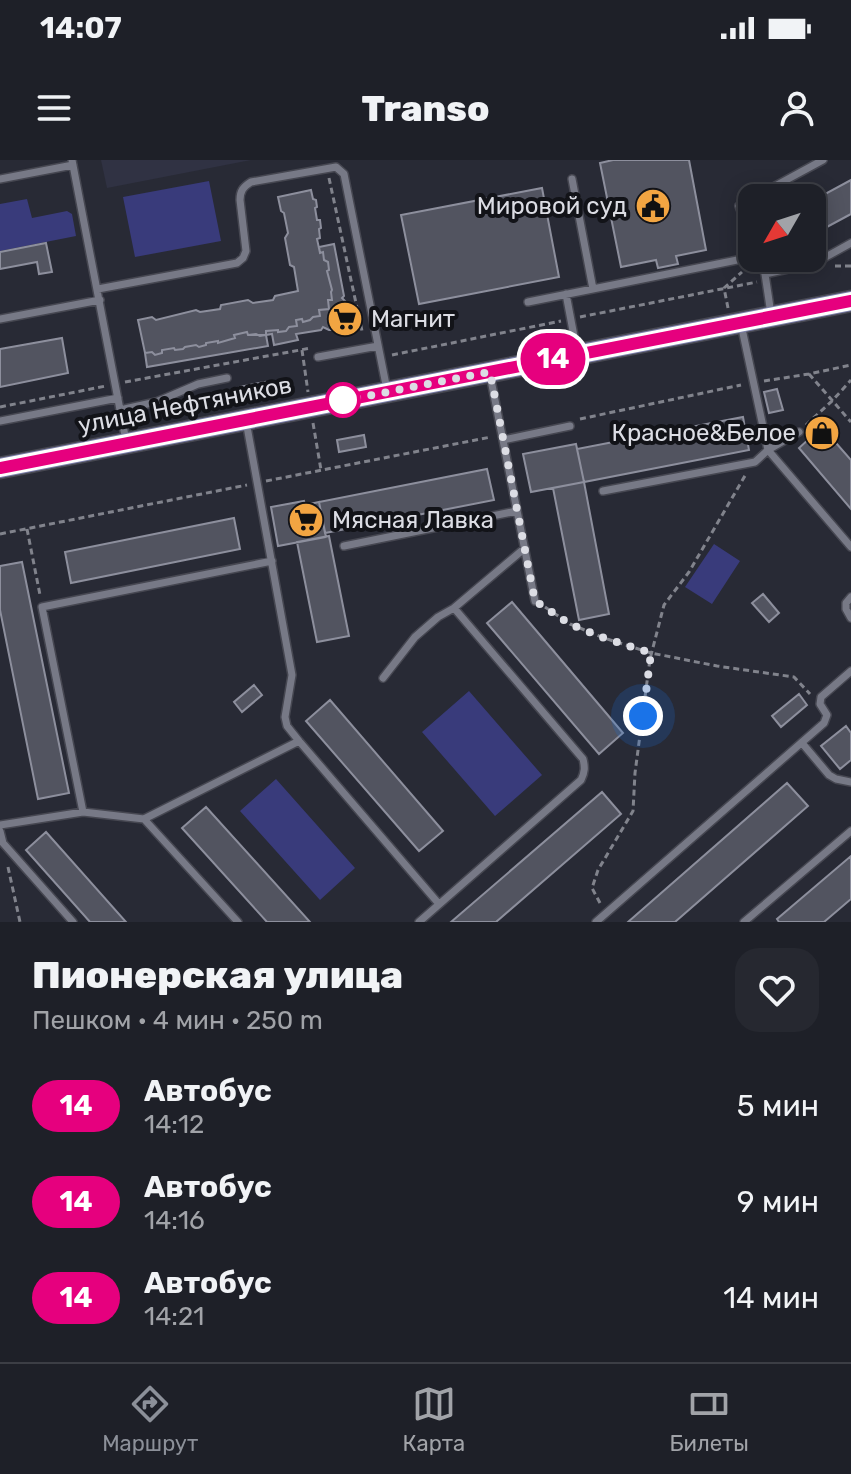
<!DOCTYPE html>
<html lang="ru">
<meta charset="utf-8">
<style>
:root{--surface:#1e2028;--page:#262830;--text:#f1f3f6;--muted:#a1a3a8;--line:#3c3e45;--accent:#8c9099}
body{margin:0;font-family:Rubik,sans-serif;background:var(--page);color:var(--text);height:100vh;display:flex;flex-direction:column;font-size:30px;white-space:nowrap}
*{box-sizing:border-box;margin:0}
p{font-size:26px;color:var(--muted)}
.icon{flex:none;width:44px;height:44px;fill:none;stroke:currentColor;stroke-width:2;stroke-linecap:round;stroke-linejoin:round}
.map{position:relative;height:762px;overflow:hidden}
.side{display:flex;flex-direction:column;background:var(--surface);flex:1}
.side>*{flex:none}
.badge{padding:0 16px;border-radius:26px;font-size:28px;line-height:52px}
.needle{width:52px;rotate:231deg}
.controls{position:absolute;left:738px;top:24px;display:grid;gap:16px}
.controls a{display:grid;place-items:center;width:88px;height:88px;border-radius:16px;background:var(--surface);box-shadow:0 4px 20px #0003,0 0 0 2px var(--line);font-size:40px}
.you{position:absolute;width:40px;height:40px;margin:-20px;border:6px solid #fff;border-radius:50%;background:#1a73e8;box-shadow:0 0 0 12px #1a73e833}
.map>.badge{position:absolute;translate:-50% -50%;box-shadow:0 0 0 4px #fff}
.round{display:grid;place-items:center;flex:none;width:84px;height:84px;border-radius:24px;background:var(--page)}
.overview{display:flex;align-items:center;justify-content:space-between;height:136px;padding:0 32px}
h1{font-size:38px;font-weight:800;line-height:60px}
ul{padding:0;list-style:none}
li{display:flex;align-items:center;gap:24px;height:96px;padding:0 32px}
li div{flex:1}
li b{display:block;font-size:30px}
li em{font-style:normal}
li .badge{min-width:88px;font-weight:700;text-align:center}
.status{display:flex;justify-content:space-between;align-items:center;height:56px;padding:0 40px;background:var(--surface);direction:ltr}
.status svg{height:22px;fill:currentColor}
header{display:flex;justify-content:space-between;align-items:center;height:104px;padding:0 32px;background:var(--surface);font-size:36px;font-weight:800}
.menu{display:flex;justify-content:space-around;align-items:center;height:112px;border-top:2px solid var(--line);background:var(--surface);font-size:22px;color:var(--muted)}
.menu a{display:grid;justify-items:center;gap:4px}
.menu .current{color:var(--accent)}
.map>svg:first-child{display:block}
.built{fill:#303243}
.green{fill:#393b7b}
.building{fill:#525460;stroke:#8d8f9d;stroke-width:2}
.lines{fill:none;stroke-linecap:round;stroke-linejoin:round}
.lane-casing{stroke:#464751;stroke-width:10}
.secondary-casing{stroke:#464751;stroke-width:23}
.path{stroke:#81838c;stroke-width:3;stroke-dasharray:6 4;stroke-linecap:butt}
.lane{stroke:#777986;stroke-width:7}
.secondary{stroke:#7a7da8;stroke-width:20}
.line-casing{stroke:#fff;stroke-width:18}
.line{stroke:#e6007e;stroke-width:12}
.walk{stroke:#dcdde4;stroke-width:8;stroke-dasharray:0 14.4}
.stop-dot{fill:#fff;stroke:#e6007e;stroke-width:4}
.labels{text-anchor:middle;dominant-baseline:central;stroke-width:8;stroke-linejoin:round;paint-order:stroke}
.poi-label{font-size:24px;fill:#dcdde4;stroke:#121318;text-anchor:end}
.street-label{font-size:24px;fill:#dcdde4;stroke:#121318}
</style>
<div class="status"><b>14:07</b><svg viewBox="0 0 49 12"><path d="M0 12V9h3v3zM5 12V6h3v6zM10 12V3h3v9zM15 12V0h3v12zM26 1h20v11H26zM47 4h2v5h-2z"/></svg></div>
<header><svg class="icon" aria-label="menu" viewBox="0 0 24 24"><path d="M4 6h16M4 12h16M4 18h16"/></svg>Transo<svg class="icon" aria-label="person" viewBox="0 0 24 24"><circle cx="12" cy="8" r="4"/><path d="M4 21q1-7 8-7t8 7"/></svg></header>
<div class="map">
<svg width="851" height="762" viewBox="0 0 851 762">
<rect width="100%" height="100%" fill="#282a35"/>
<!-- built -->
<path class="built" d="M101,0H251L107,28Z"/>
<!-- green -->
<path class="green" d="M209,21L221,81L135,97L123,37Z
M27,39L32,58L67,51L72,54L76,76L0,91V44Z
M714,384L740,401L712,444L685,427Z
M469,531L542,615L495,656L422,572Z
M276,619L355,708L320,740L240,651Z"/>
<!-- building -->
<path class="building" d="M613,0H689L706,90L676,96L678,104L658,108L656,100L621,107L600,3Z
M851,20V54L812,75V41Z
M542,28L559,117L419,144L401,55Z
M311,30L313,39L316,40L317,47L315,48L317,60H320L321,68L319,69L320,78L317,79L320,93L323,92L324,100L328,102L329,110L327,111L332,130L331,132L332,140H328L329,149L319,150L320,156L313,157L310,160L303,162L302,159L296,160L297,166L289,167L286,171L278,172V170L266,171V175L260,176L256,174L248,175L247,172L234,175L235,178L218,183V181L206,183V185L199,187L196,185L185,187L183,189L175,190L174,188L162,190V193L155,195L152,192L145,193L138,160L152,157L156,160L196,150L200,152L220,149L221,145L248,140L253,143L273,140L275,136L298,131L294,107L290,105L285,78L288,73L284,53L281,51L278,37Z
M46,83L52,112L39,114L37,102L0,109V92Z
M334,84L344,136L342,138L348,144L350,152L348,161L338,170H329L323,167L321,170L296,174L298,180L274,185L272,174L266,175V171L278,170V172L286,171L289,167L297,166L296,160L302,159L303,162L310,160L313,157L320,156L319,150L329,149L328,140H332L331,132L332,130L327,111L329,110L328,102L324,100L323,92L320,93L319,87Z
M247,172L248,175H266L268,186L147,207L145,193L152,192L155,195L162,193V190L174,188L175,190L183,189L185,187L196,185L199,187L206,185V183L218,181V183L235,178L234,175Z
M62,178L68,213L0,227V189Z
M265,222L267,233L241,238L239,227Z
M777,229L783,250L769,253L764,232Z
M743,257L749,290L584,322L577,289Z
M822,267L851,300V349L799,288Z
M364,275L366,287L339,292L337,280Z
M576,284L584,322L531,332L523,294Z
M487,309L494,340L325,373L319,342Z
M584,322L609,454L579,460L553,328Z
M304,341L305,345L319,342L326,377L278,386L271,347Z
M234,358L240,389L71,423L65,392Z
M329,376L349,476L317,482L297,382Z
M22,402L69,633L38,639L0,450V406Z
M763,434L779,453L769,462L752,443Z
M512,442L623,573L599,594L487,463Z
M254,525L262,535L242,552L234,542Z
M799,534L807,545L781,567L772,556Z
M330,540L443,671L419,691L306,561Z
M846,566L851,573V600L840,609L821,586Z
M787,623L808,646L675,762H628Z
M602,632L621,654L496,762H451Z
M206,647L310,762H267L182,668Z
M46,672L126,762H90L26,690Z
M851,696V739L824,762H779L777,759Z"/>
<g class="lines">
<defs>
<path id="lane" d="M72,0L126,281
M0,19L73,5
M572,19L593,129
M753,38L823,0
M752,39L739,46L752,80
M759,98L765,114L815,103L851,83
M765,114L771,154
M98,129L237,103L243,98L246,91L240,40C240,31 243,27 251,22L336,7L344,14L387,230
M566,134L577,192
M528,142L752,97
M0,159L100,140
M741,164L768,290L851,387
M318,197L378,186
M490,215L535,441
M120,250L156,242L198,224L227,218
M0,261L118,238
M246,261L292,515L285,557L287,566L299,581
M503,280L570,266
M603,331L755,302L768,290L799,272
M344,386L517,351
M851,437L846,443V449L851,458
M383,518L415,477L438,457L454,448L525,388
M802,583L829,615L836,619L851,622
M83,652L42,447L272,401
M144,659L238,762
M0,665L83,652L144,659L299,581L439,744
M0,671L3,683L73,762
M419,762L581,620C585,612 585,607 583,599L454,448
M596,762L824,563L827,555L820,544L821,537L851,511
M744,762L851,671"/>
<path id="secondary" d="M0,308L851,141"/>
</defs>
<!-- lane casing -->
<use href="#lane" class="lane-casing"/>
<!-- secondary casing -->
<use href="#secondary" class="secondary-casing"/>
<!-- path -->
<path class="path" d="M329,18L362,171
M835,106H851
M728,148L724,128L742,112
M580,157L757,122
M302,190L308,232
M392,195L561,161
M809,214L851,262
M764,221L809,214L851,205
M125,222L311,188
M0,247L106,226
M580,259L741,225
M313,263L321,310
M806,265L833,240L851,220
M266,321L491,277
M27,369L40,435
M0,374L247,325
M545,447L570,464L604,478L651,493L717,506L794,517L810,534
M8,707L20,762
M600,743L592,728L598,710L633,651L635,613L650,499L664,445L689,412L746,314"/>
<!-- lane -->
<use href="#lane" class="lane"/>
<!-- secondary -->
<use href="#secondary" class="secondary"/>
</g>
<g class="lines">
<defs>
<path id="line" d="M0,308L851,141"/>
</defs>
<!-- line casing -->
<use href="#line" class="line-casing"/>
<!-- line -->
<use href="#line" class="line"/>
<!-- walk -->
<path class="walk" d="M343,240L336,242L490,212L535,441L570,464L604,478L651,493L643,556"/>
</g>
<!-- icons -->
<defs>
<symbol id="civic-disc" viewBox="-11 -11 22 22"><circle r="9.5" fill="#f2a542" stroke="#121318"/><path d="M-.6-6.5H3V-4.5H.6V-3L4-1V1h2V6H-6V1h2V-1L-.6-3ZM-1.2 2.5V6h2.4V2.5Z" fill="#111"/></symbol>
<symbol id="supermarket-disc" viewBox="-11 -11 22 22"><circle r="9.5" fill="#f2a542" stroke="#121318"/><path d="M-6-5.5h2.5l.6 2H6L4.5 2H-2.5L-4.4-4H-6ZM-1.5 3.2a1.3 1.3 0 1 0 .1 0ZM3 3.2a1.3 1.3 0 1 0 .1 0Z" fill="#111"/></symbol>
<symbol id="shop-disc" viewBox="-11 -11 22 22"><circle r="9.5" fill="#f2a542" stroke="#121318"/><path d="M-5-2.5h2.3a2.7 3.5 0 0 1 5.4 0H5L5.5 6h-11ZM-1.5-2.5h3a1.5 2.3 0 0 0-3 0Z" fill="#111"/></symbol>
</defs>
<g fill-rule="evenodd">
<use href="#civic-disc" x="633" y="26" width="40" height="40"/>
<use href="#supermarket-disc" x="325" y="139" width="40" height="40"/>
<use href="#shop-disc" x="802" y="253" width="40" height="40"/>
<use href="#supermarket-disc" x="286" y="340" width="40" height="40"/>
</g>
<!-- markers -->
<circle class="stop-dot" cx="343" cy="240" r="16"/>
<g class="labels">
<!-- poi labels -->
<g class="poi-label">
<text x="627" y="46">Мировой суд</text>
<text x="371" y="159" text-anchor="start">Магнит</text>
<text x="796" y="273">Красное&amp;Белое</text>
<text x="332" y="360" text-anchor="start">Мясная Лавка</text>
</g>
<!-- street labels -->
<g class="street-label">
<text transform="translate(185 245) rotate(-11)">улица Нефтяников</text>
</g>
</g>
</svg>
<div class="controls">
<a><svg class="needle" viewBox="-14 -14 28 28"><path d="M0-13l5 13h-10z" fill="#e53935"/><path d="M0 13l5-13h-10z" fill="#a1a3a8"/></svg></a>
</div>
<div class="you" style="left:643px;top:556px"></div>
<b class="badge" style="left:553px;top:199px;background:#e6007e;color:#fff">14</b>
</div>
<section class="side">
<div class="overview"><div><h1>Пионерская улица</h1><p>Пешком · 4 мин · 250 m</p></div><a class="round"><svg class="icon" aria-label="heart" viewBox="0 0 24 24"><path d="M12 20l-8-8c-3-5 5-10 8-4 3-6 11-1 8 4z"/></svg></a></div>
<ul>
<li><span class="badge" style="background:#e6007e;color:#fff">14</span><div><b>Автобус</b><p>14:12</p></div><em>5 мин</em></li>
<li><span class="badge" style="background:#e6007e;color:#fff">14</span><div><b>Автобус</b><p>14:16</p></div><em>9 мин</em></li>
<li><span class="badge" style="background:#e6007e;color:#fff">14</span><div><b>Автобус</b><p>14:21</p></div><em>14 мин</em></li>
</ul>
</section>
<nav class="menu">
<a class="current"><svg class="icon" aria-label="directions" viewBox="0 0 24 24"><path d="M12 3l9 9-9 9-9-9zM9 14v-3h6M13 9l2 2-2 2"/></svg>Маршрут</a>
<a><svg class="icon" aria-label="map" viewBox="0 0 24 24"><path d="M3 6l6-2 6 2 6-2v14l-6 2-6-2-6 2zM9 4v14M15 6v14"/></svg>Карта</a>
<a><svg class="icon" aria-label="tickets" viewBox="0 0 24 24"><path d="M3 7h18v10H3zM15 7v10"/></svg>Билеты</a>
</nav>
